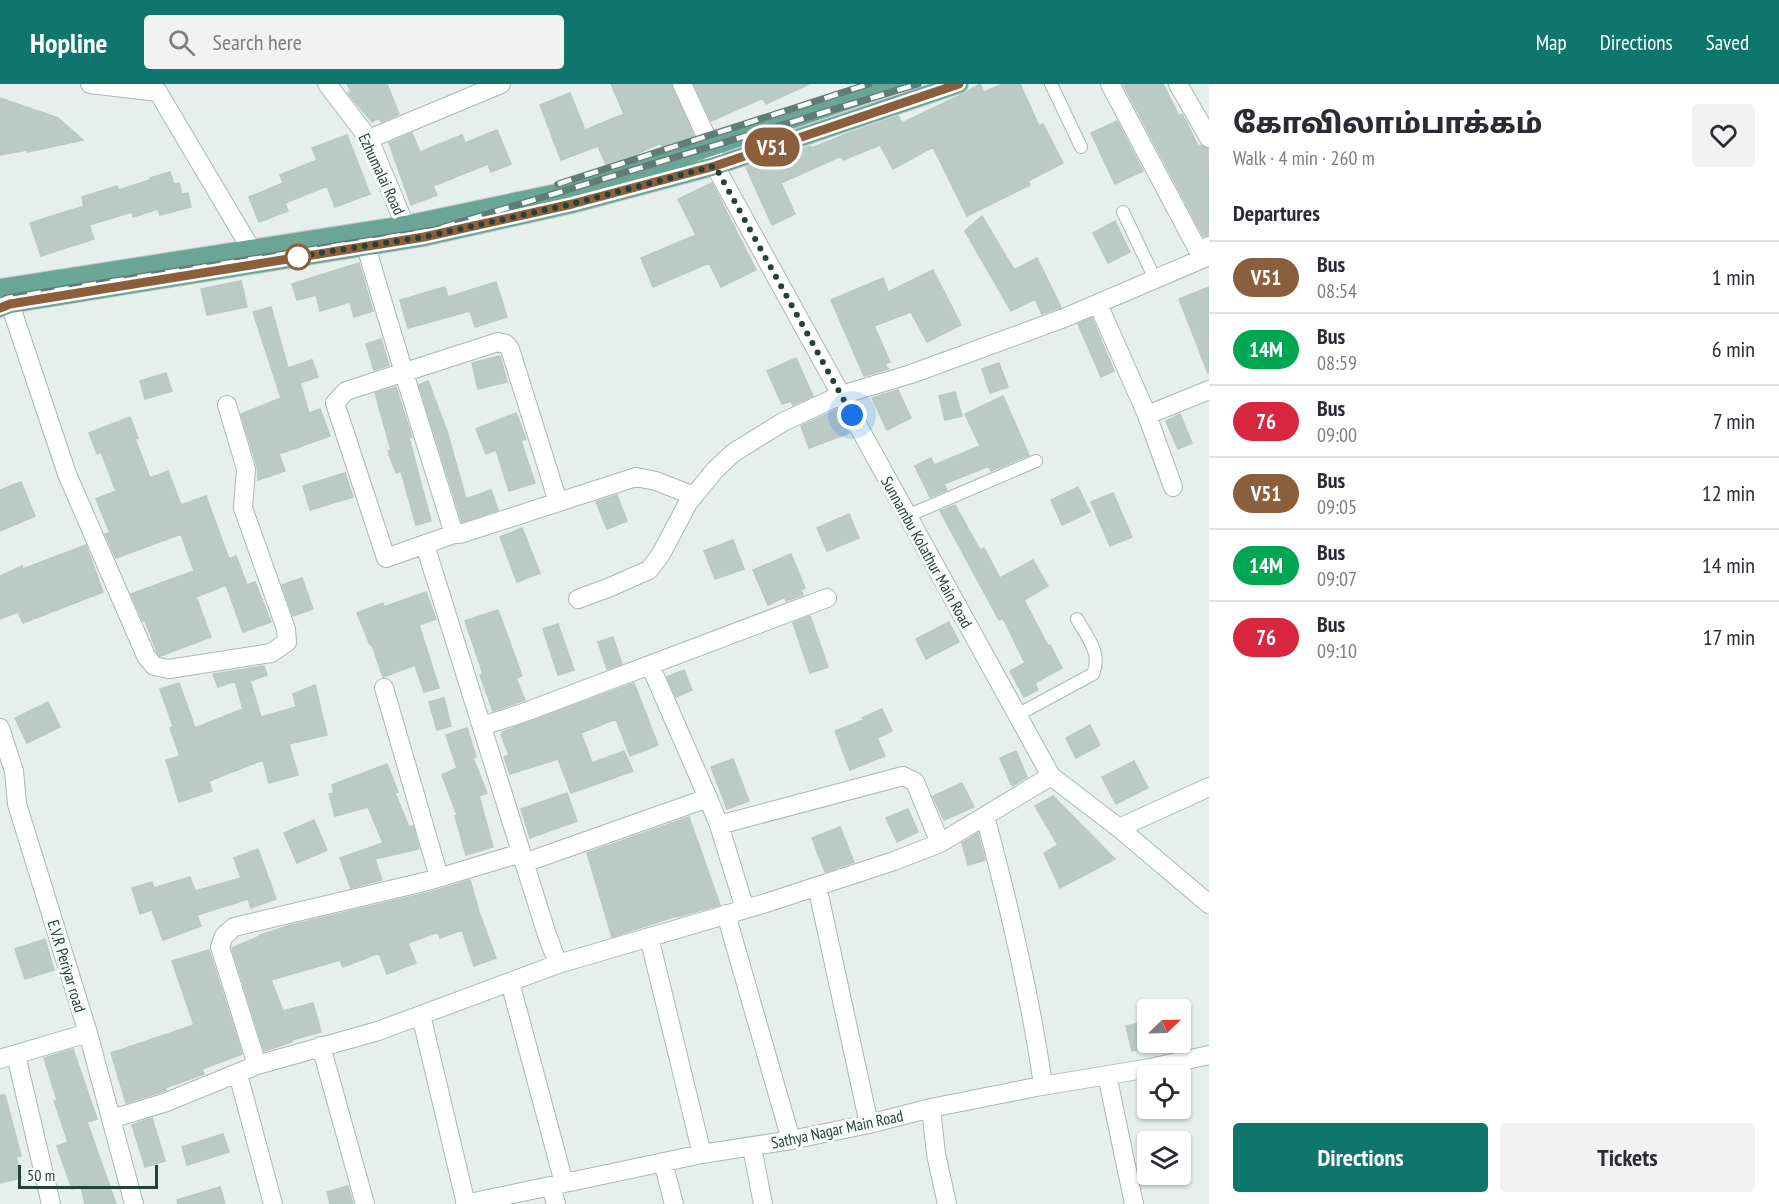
<!DOCTYPE html>
<meta charset="utf-8">
<style>
:root{--surface:#fff;--page:#f2f2f3;--text:#2b2b33;--muted:#7c7c81;--line:#e1e1e2;--accent:#0f766e}
body{margin:0;font-family:"PT Sans Narrow","Noto Sans Tamil",sans-serif;background:var(--page);color:var(--text);height:100vh;display:flex;flex-direction:column;font-size:22px;white-space:nowrap}
*{box-sizing:border-box;margin:0}
p{font-size:20px;color:var(--muted)}
.icon{flex:none;width:33px;height:33px;fill:none;stroke:currentColor;stroke-width:2;stroke-linecap:round;stroke-linejoin:round}
.map{position:relative;flex:1;overflow:hidden}
.side{display:flex;flex-direction:column;background:var(--surface);width:570px}
.side>*{flex:none}
.badge{padding:0 12px;border-radius:20px;font-size:21px;line-height:39px}
.needle{width:39px;rotate:67deg}
.buttons{position:absolute;left:1137px;top:915px;display:grid;gap:12px}
.buttons a{display:grid;place-items:center;width:54px;height:54px;border-radius:6px;background:var(--surface);box-shadow:0 2px 4px #0004;font-size:30px}
.scale{position:absolute;left:18px;bottom:15px;width:140px;box-sizing:border-box;padding-left:6px;border:3px solid #24423a;border-top:0;font-size:16px;line-height:21px;white-space:nowrap;color:#24423a;-webkit-text-stroke:4px #f7fbf9;paint-order:stroke}
.you{position:absolute;width:30px;height:30px;margin:-15px;border:4px solid #fff;border-radius:50%;background:#1a73e8;box-shadow:0 0 0 9px #1a73e833}
.map>.badge{position:absolute;translate:-50% -50%;box-shadow:0 0 0 3px #fff}
h2{padding:0 24px;font-size:22px;line-height:54px}
.round{display:grid;place-items:center;flex:none;width:63px;height:63px;border-radius:6px;background:var(--page)}
.head{display:flex;align-items:center;justify-content:space-between;height:102px;padding:0 24px}
h1{font-size:28px;font-weight:800;line-height:45px}
.button{display:flex;gap:12px;margin-top:auto;padding:12px 24px}
.button a{flex:1;height:69px;border-radius:6px;background:var(--accent);color:#fff;font-size:24px;font-weight:800;line-height:69px;text-align:center}
.button a+a{background:var(--page);color:var(--text)}
ul{padding:0;list-style:none}
li{display:flex;align-items:center;gap:18px;height:72px;padding:0 24px;border-top:2px solid var(--line)}
li div{flex:1}
li b{display:block;font-size:22px}
li em{font-style:normal}
li .badge{min-width:66px;font-weight:700;text-align:center}
header{display:flex;align-items:center;gap:36px;box-sizing:border-box;height:84px;padding:0 30px;background:var(--accent);color:#fff}
header strong{font-size:28px}
nav{display:flex;gap:33px;margin-inline-start:auto;font-size:21px}
.search{width:420px;height:54px;background:var(--page);display:flex;align-items:center;gap:15px;box-sizing:border-box;padding:0 21px;border-radius:6px;color:var(--muted);font-size:22px}
main{display:flex;flex:1;min-height:0}
.map>svg:first-child{display:block}
.building{fill:#bbcac4;stroke:#b8c9c2;stroke-width:1.5}
.lines{fill:none;stroke-linecap:round;stroke-linejoin:round}
.service-casing{stroke:#a8b8b2;stroke-width:14}
.minor-casing{stroke:#a8b8b2;stroke-width:20}
.tertiary-casing{stroke:#a8b8b2;stroke-width:20}
.primary-casing{stroke:#c2cac8;stroke-width:20}
.service{stroke:#fff;stroke-width:12}
.minor{stroke:#fff;stroke-width:18}
.tertiary{stroke:#fff;stroke-width:18}
.primary{stroke:#6aa596;stroke-width:18}
.rail-casing{stroke:#5f7d75;stroke-width:7}
.rail{stroke:#f7fbf9;stroke-width:4.5;stroke-dasharray:14;stroke-linecap:butt}
.line-casing{stroke:#fff;stroke-width:14}
.line{stroke:#8b5e3c;stroke-width:9}
.walk{stroke:#24423a;stroke-width:6;stroke-dasharray:0 10.8}
.stop-dot{fill:#fff;stroke:#8b5e3c;stroke-width:3}
.labels{text-anchor:middle;dominant-baseline:central;stroke-width:6;stroke-linejoin:round;paint-order:stroke}
.street-label{font-size:16px;fill:#24423a;stroke:#f7fbf9}
</style>
<header>
<strong>Hopline</strong>
<div class="search"><svg class="icon" aria-label="search" viewBox="0 0 24 24"><circle cx="10" cy="10" r="6"/><path d="M15 15l6 6"/></svg>Search here</div>
<nav><a>Map</a><a>Directions</a><a>Saved</a></nav>
</header>
<main>
<div class="map">
<svg width="1209" height="1120" viewBox="0 0 1209 1120">
<rect width="100%" height="100%" fill="#e6efeb"/>
<!-- building -->
<path class="building" d="M347,0H387L399,30L381,38L379,34L372,38L348,9L351,8Z
M611,0H671L694,53L663,65L661,59L607,83L598,62L561,76L540,21L570,9L585,46L624,30Z
M694,0H809L766,20L763,14L711,37Z
M980,0L984,8L1003,0H1020L1039,42L1043,40L1063,79L1028,97L1030,101L967,132L933,63L893,85L880,61L843,76L841,72L781,99L795,130L772,141L746,83L810,62L812,64L846,50L898,32L902,39L963,10Z
M1123,0H1163L1179,32L1182,30L1186,37L1198,62L1200,61L1208,65L1209,151L1203,152Z
M0,14L58,34L83,56L27,68V66L0,71Z
M1117,37L1143,87L1115,100L1091,49Z
M497,46L511,80L491,88L488,80L433,102L437,111L411,121L389,59L412,49L420,68L462,51L465,59Z
M347,51L370,110L335,123L327,102L285,119L288,127L259,138L249,113L283,99L280,91L317,76L312,64Z
M170,88L174,100L179,99L182,110L188,109L191,123L160,131L158,125L133,133L132,128L89,141L94,155L41,172L30,139L84,122L82,113L117,102L119,106L150,96V94Z
M712,99L756,186L721,203L709,179L653,203L641,174L696,151L678,115Z
M982,132L1014,186L1037,174L1061,223L1042,230L1035,215L1011,227L965,147Z
M1115,137L1130,168L1108,179L1093,149Z
M359,179L373,227L354,233L350,218L320,227L316,211L297,216L292,200Z
M933,186L961,241L927,258L911,228L874,242L890,278L885,280L888,285L864,292L831,216L883,194L888,208Z
M241,197L247,223L207,231L201,205Z
M496,198L507,233L475,243L470,227L408,244L400,216L445,203L448,213Z
M1209,203V288L1208,289L1179,215Z
M271,223L288,284L312,276L318,293L300,299L309,329L320,325L330,352L279,370L285,387L258,396L257,382L241,330L281,314L253,228Z
M1092,234L1114,287L1101,293L1078,240Z
M381,255L389,281L374,286L366,260Z
M500,272L507,298L478,305L472,279Z
M796,274L813,312L793,321L791,317L782,320L767,287Z
M999,279L1008,303L990,309L982,285Z
M166,289L172,307L145,315L140,297Z
M428,297L447,347L466,415L491,406L498,426L462,438L419,301Z
M396,303L412,353L409,354L431,437L416,441L401,387L396,389L388,367L391,366L375,309Z
M898,306L911,334L887,346L872,314Z
M955,308L962,332L945,336L939,312Z
M1003,312L1029,371L991,387L989,382L944,400L947,406L930,413L915,382L931,374L934,381L980,362L965,330Z
M836,326L849,349L809,364L801,342Z
M516,329L526,355L521,357L535,399L509,407L496,366L486,370L476,345Z
M1180,330L1192,359L1178,365L1166,337Z
M130,333L138,354L135,355L150,394L168,387L181,421L206,412L229,475L236,472L247,501L255,498L271,538L243,548L226,501L196,513L211,553L160,572L157,568L145,537H143L131,510L194,487L181,450L116,474L105,450L110,449L96,415L116,407L101,368L97,370L89,349Z
M345,389L353,413L310,426L303,402Z
M21,398L35,432L0,447V406Z
M1078,403L1090,428L1062,441L1051,416Z
M1113,409L1132,453L1110,462L1091,418Z
M617,411L627,437L607,445L596,418Z
M955,421L980,466L984,464L1000,494L1033,476L1048,502L1024,516L1048,562L1050,561L1062,584L1035,599L1038,606L1024,613L1010,587L1025,579L1003,534L999,536L940,427Z
M849,430L859,454L827,467L817,444Z
M522,444L540,489L517,498L500,453Z
M733,456L744,485L715,495L704,467Z
M86,461L103,508L23,539L18,528L0,535V492L22,482L23,485Z
M791,470L805,504L801,506L803,511L786,517L785,513L768,521L753,486Z
M302,494L313,525L293,532L282,501Z
M426,508L436,535L419,541L439,604L424,608L415,581L383,593L372,561H370L357,529L383,519L384,523Z
M498,526L522,592L516,594L525,616L493,627L480,591L483,590L465,537Z
M810,532L828,583L810,589L793,539Z
M949,538L959,558L926,575L916,555Z
M558,540L574,586L558,591L543,545Z
M613,553L622,580L607,585L598,558Z
M264,582L267,591L250,597L261,633L296,623L293,610L315,601L327,651L289,660L298,691L269,699L263,676L209,697L212,707L179,718L166,676L180,672L170,644L173,642L160,605L179,599L195,644L243,625L235,597L218,603L213,590Z
M684,586L692,606L676,613L667,593Z
M634,599L658,661L630,672L616,635L581,649L592,679L624,667L633,687L571,709L558,675L510,690L504,673L509,671L501,651H503L502,648Z
M444,614L451,642L437,646L429,618Z
M48,618L60,643L27,659L15,634Z
M882,625L892,647L877,654L885,672L850,686L835,647L864,636L862,634Z
M1090,641L1100,661L1076,674L1066,654Z
M467,644L476,673L473,674L487,709L479,712L493,763L466,771L455,732L457,731L442,691L457,684L446,651Z
M1016,667L1027,693L1012,702L1000,674Z
M733,675L749,717L727,725L711,683Z
M1134,677L1148,704L1116,720L1102,693Z
M387,680L398,708L395,709L409,743L413,742L419,765L375,775L382,796L351,804L340,774L383,759L368,723L335,732L329,710L334,709L332,701Z
M962,699L974,723L944,736L933,712Z
M567,709L577,737L530,754L521,725Z
M1053,712L1115,775L1060,804L1044,769L1058,761L1035,722Z
M908,725L918,748L897,758L886,734Z
M689,733L720,821L677,833L676,832L612,853L587,769Z
M314,736L327,766L297,779L284,749Z
M840,743L854,778L825,788L812,754Z
M978,749L985,776L968,781L962,759Z
M258,765L276,815L251,824L248,815L197,831L201,842L163,856L152,826L140,830L132,804L152,798L154,804L190,793L195,807L241,794L234,774Z
M470,796L479,828L496,874L474,882L462,846L440,854L438,848L408,859L416,879L387,890L379,869L343,883L340,876L271,896L283,927L313,919L321,948L292,956V958L264,967L232,864L260,852V851L291,841L431,808Z
M45,855L54,886L25,895L15,865Z
M209,866L242,970L202,985L204,990L165,1004L166,1006L161,1008L126,1019L111,969L194,941L172,877Z
M1148,937V964L1132,967L1126,942Z
M73,965L97,1035L87,1038L116,1120H85L81,1102L72,1105L57,1062L68,1058L54,1017L57,1016L44,974Z
M0,1011H5L21,1072L16,1073L21,1094L0,1099Z
M152,1034L165,1077L145,1083L132,1041Z
M223,1050L229,1068L187,1081L182,1063Z
M348,1102L353,1120H330L327,1108Z
M220,1103L225,1120H178L177,1116Z"/>
<g class="lines">
<defs>
<path id="service" d="M1051,0L1081,63
M1123,128L1155,195
M907,432L1036,377
M1017,631L1093,590C1102,569 1087,553 1077,535"/>
<path id="minor" d="M90,0L158,8L251,165
M682,0L711,63
M1110,0L1199,168L1209,162
M1178,0L1209,54
M369,55L501,0
M366,162C394,258 424,354 454,450L386,474L335,319L346,307L498,258L506,260L510,265L558,418
M10,220L67,390L146,572L154,582L169,585L271,569L287,558L286,545L243,424L246,385L227,321
M1098,220L1147,331L1173,403
M1147,331L1209,306
M454,450H460L636,393L656,397L694,412
M425,461L547,851L558,880
M578,515L608,504L649,486L661,470L688,419L715,386L733,369L783,338L841,311L911,290L1064,234L1209,172
M650,581L708,714
M384,604L439,793
M482,642L520,630L827,514
M0,644L14,687L17,720L88,949L134,1120
M985,732C1009,821 1030,910 1043,1001
M719,741L903,692L915,698L940,759
M1119,744L1209,703
M524,779L708,714L719,741L745,825
M817,802L869,1040
M726,830L791,1056
M649,853L702,1070
M510,898L564,1099
M421,931L466,1120
M321,962L365,1120
M16,971L51,1120
M0,975L88,949
M257,981L378,947L558,880L766,819L894,777L940,759L1051,692
M238,990L273,1120
M1107,991L1134,1120
M931,1024L936,1070L947,1120
M111,1035L164,1019L257,981L220,863L224,852L234,843L428,797L521,769
M752,1063L763,1120
M663,1078L674,1120
M551,1102L556,1120
M465,1120L702,1070L791,1056L869,1040L931,1024L1036,1003L1150,984L1209,971"/>
<path id="tertiary" d="M327,0L369,55L405,141L407,155
M711,63L715,82L1051,692L1119,744L1209,820"/>
<path id="primary" d="M0,204L405,141L557,109L635,88L711,63L895,0
M0,224L10,220L424,153L572,120L715,82L959,0"/>
</defs>
<!-- service casing -->
<use href="#service" class="service-casing"/>
<!-- minor casing -->
<use href="#minor" class="minor-casing"/>
<!-- tertiary casing -->
<use href="#tertiary" class="tertiary-casing"/>
<!-- primary casing -->
<use href="#primary" class="primary-casing"/>
<!-- service -->
<use href="#service" class="service"/>
<!-- minor -->
<use href="#minor" class="minor"/>
<!-- tertiary -->
<use href="#tertiary" class="tertiary"/>
<!-- primary -->
<use href="#primary" class="primary"/>
<defs>
<path id="rail" d="M558,100L869,0
M0,217L7,214L434,146L918,0"/>
</defs>
<!-- rail casing -->
<use href="#rail" class="rail-casing"/>
<!-- rail -->
<use href="#rail" class="rail"/>
</g>
<g class="lines">
<defs>
<path id="line" d="M0,224L10,220L424,153L572,120L715,82L959,0"/>
</defs>
<!-- line casing -->
<use href="#line" class="line-casing"/>
<!-- line -->
<use href="#line" class="line"/>
<!-- walk -->
<path class="walk" d="M298,173H294L424,153L572,120L715,82L852,331"/>
</g>
<!-- markers -->
<circle class="stop-dot" cx="298" cy="173" r="12"/>
<g class="labels">
<!-- street labels -->
<g class="street-label">
<text transform="translate(382 90) rotate(65)">Ezhumalai Road</text>
<text transform="translate(927 468) rotate(61)">Sunnambu Kolathur Main Road</text>
<text transform="translate(67 882) rotate(73)">E.V.R Periyar road</text>
<text transform="translate(837 1045) rotate(-12)">Sathya Nagar Main Road</text>
</g>
</g>
</svg>
<div class="buttons">
<a><svg class="needle" viewBox="-14 -14 28 28"><path d="M0-13l5 13h-10z" fill="#e53935"/><path d="M0 13l5-13h-10z" fill="#7c7c81"/></svg></a>
<a><svg class="icon" aria-label="locate" viewBox="0 0 24 24"><circle cx="12" cy="12" r="6"/><path d="M12 2v4M12 18v4M2 12h4M18 12h4"/></svg></a>
<a><svg class="icon" aria-label="layers" viewBox="0 0 24 24"><path d="M12 4l9 5-9 5-9-5zM3 14l9 5 9-5"/></svg></a>
</div>
<div class="scale">50 m</div>
<div class="you" style="left:852px;top:331px"></div>
<b class="badge" style="left:772px;top:63px;background:#8b5e3c;color:#fff">V51</b>
</div>
<section class="side">
<div class="head"><div><h1>கோவிலாம்பாக்கம்</h1><p>Walk · 4 min · 260 m</p></div><a class="round"><svg class="icon" aria-label="heart" viewBox="0 0 24 24"><path d="M12 20l-8-8c-3-5 5-10 8-4 3-6 11-1 8 4z"/></svg></a></div>
<h2>Departures</h2>
<ul>
<li><span class="badge" style="background:#8b5e3c;color:#fff">V51</span><div><b>Bus</b><p>08:54</p></div><em>1 min</em></li>
<li><span class="badge" style="background:#00a651;color:#fff">14M</span><div><b>Bus</b><p>08:59</p></div><em>6 min</em></li>
<li><span class="badge" style="background:#d7263d;color:#fff">76</span><div><b>Bus</b><p>09:00</p></div><em>7 min</em></li>
<li><span class="badge" style="background:#8b5e3c;color:#fff">V51</span><div><b>Bus</b><p>09:05</p></div><em>12 min</em></li>
<li><span class="badge" style="background:#00a651;color:#fff">14M</span><div><b>Bus</b><p>09:07</p></div><em>14 min</em></li>
<li><span class="badge" style="background:#d7263d;color:#fff">76</span><div><b>Bus</b><p>09:10</p></div><em>17 min</em></li>
</ul>
<div class="button"><a>Directions</a><a>Tickets</a></div>
</section>
</main>
